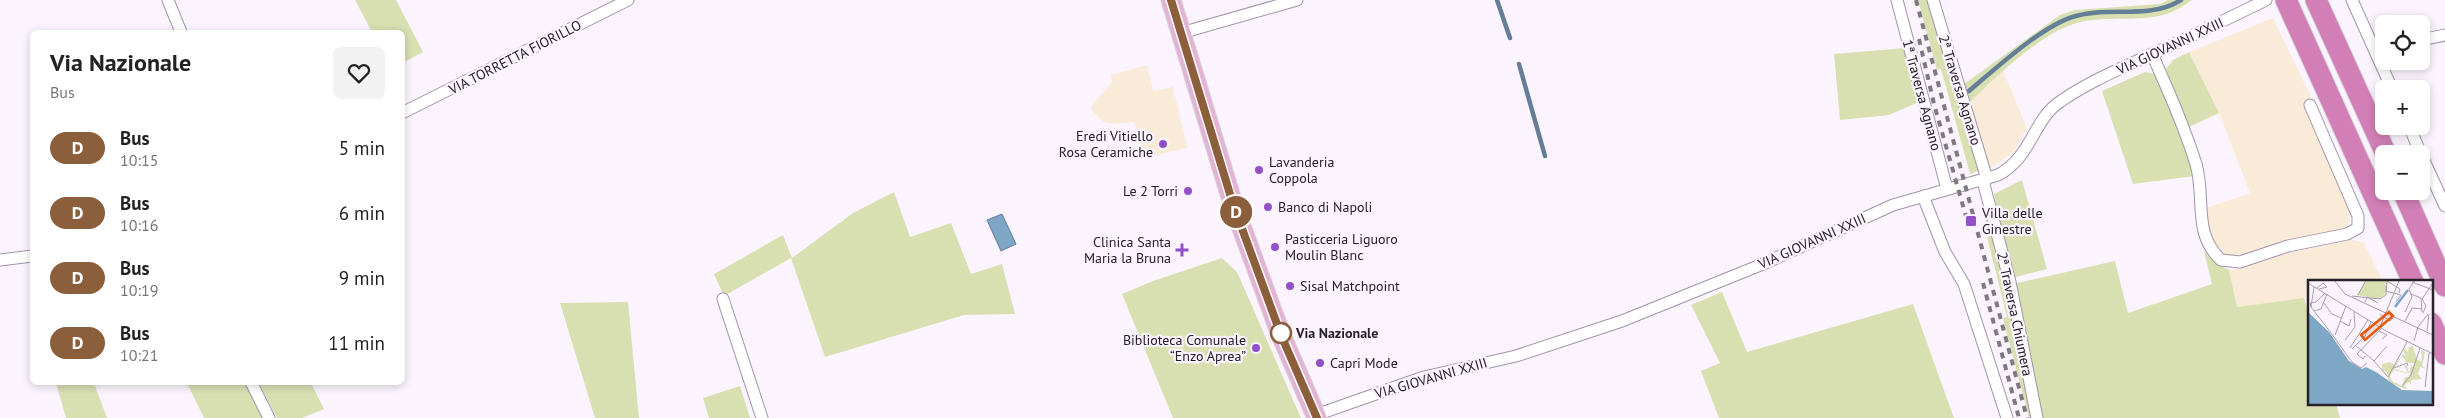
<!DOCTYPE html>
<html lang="it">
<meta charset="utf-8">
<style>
:root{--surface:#fff;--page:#f2f2f2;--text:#222;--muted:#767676}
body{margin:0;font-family:"PT Sans",sans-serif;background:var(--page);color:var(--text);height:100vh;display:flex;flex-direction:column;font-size:19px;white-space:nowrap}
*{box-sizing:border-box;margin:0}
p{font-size:16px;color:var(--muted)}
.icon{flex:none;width:28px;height:28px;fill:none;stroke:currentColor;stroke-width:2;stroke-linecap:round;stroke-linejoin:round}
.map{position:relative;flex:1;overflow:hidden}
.panel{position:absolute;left:30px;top:30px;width:375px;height:355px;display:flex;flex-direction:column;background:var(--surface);border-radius:8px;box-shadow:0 2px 8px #0003}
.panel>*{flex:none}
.badge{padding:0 10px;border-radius:16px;font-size:18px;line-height:32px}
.buttons{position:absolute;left:2375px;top:15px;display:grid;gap:10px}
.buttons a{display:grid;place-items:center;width:55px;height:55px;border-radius:8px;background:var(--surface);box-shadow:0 2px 8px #0003;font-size:25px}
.map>.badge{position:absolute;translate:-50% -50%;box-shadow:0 0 0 2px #fff}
.round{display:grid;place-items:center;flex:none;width:52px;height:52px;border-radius:8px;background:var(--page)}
.head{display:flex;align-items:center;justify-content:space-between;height:85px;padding:0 20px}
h1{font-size:24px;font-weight:700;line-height:38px}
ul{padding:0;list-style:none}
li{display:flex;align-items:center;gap:15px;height:65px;padding:0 20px}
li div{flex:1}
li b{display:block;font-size:19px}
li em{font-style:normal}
li .badge{min-width:55px;font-weight:700;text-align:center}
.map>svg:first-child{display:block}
.commercial{fill:#f9ebd7}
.green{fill:#d8dfb1}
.water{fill:#7da7c5;stroke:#637e96}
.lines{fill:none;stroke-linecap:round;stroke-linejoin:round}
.stream{stroke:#637e96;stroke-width:4.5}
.street-casing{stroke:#a293aa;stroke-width:13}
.primary-casing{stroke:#d8d7d8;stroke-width:21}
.highway-casing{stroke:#d8d7d8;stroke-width:23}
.street{stroke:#fff;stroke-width:11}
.primary{stroke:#e4b2d4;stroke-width:19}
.highway{stroke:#d27fb7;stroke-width:21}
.rail{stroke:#7f7982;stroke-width:4;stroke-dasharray:6 6;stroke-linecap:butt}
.line-casing{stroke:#fff;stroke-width:11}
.line{stroke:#8b5e3c;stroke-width:8}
.poi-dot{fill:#9251c6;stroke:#fbf4fe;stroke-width:2}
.stop-dot{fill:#fff;stroke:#8b5e3c;stroke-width:2.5}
.labels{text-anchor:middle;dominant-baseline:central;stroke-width:4.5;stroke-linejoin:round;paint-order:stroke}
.street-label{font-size:14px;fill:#262029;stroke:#fbf4fe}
.poi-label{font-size:14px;fill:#262029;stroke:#fbf4fe;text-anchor:start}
.stop-label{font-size:14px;font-weight:bold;fill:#262029;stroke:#fbf4fe;text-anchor:start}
.inset-river{fill:none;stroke:#7da7c5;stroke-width:2.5}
.inset-road{fill:none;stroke:#a69fa9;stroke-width:1}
.view{fill:#e8590c;fill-opacity:0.15;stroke:#e8590c;stroke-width:2.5}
.inset-edge{fill:none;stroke:#262029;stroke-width:2.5}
</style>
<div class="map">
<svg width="2445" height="418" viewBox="0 0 2445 418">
<rect width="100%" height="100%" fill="#fbf4fe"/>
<!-- commercial -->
<path class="commercial" d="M2273,18L2311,97L2304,103L2349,205L2350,220L2347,226L2341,230L2287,241L2235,258L2224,254L2209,236L2206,208L2250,193L2219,113L2189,52Z
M1147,65L1153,91L1173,87L1187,148L1145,158L1134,122L1115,124L1103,122L1090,108L1112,82L1111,75Z
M2003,71L2027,128L2014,152L1989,169L1970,102Z
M2351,239L2364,243L2383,282H2309V298L2237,307L2229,270L2242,268L2288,253Z"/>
<!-- green -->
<path class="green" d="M355,0H396L423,52L403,63L402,32H372Z
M1918,0H1928L1981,170L1970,174L1941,69L1937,70Z
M2168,0H2192C2186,4 2179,9 2172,12C2146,23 2112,16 2085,21C2045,28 1998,75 1970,102L1964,84L2060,15L2075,10L2160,4Z
M1905,48L1919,102L1889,115L1840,120L1834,54Z
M2189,52L2219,113L2189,127L2166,69L2173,60Z
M2145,72L2156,74L2185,146L2194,176L2133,184L2102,91Z
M2022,180L2047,269L2012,278L1994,194Z
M894,192L910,237L951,223L971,274L1002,264L1015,314L964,315L825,357L791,258L724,296L714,274L783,235L792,258L853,213Z
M1988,215L2005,276L2033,418H2029L2003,318L2007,317L1987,237L1990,236L1984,216Z
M2204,251L2216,263L2229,270L2237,307L2304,298L2309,315V404H2336L2340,418H2041L2013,284L2115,261L2128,313L2212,284Z
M1222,258L1237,272L1301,418H1173L1122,294L1153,281Z
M1722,292L1747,352L1913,304L1954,418H1719L1701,371L1720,363L1691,305Z
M628,302L639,418H595L560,303Z
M56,383H94L107,418H66Z
M187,383H246L263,418H204Z
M259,383H311L324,409L302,418H277Z
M740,386L750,418H709L703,398Z"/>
<!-- water -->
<path class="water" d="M1002,214L1016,244L1001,251L987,220Z"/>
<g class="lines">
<!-- stream -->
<path class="stream" d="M1497,0L1510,38
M1519,64L1545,156
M1969,91C1995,69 2044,24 2076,16C2111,6 2149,20 2181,0"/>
<defs>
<path id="street" d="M168,0L181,32
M1897,0L1947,189
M1933,0L1987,179
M2352,0L2392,89
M1181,33L1297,0
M2421,40L2445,35
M2152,54C2168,90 2184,126 2196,164C2206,199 2192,233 2221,260L2240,262L2288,246L2347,234L2358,228V216L2310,105
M402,113L628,0
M2409,126L2421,154
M2421,154L2445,206
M1983,181L2010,282L2037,418
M1923,196L1945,252L1964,284L2007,418
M0,260L32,256
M723,299L762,418
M251,382L269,418
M1316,415L1424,377L1516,356L1622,321L1763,264L1893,205L1998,175C2033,156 2032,120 2061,101C2088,82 2122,68 2152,54C2191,37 2229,18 2266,0"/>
<path id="primary" d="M1171,0L1233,204L1281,335L1317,418"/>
<path id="highway" d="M2286,0L2413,282
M2316,0L2386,154
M2403,191L2445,286
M2431,323L2445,354"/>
</defs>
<!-- street casing -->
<use href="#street" class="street-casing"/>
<!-- primary casing -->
<use href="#primary" class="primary-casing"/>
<!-- highway casing -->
<use href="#highway" class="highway-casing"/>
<!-- street -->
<use href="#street" class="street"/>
<!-- primary -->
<use href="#primary" class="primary"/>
<!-- highway -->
<use href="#highway" class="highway"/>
<!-- rail -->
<path class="rail" d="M1916,0L2027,418
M1919,39L1934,104L1969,227
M1983,283L2019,418"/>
</g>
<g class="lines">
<defs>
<path id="line" d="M1171,0L1233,204L1281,335L1317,418"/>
</defs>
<!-- line casing -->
<use href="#line" class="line-casing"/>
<!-- line -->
<use href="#line" class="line"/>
</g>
<!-- markers -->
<g class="poi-dot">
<circle cx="1163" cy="144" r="5"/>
<circle cx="1259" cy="170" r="5"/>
<circle cx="1188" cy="191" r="5"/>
<circle cx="1268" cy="207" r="5"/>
<rect x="1965" y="215" width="12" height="12" rx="2.5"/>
<circle cx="1275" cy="247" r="5"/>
<path d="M1179.5 242.5h5v5h5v5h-5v5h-5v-5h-5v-5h5z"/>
<circle cx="1290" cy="286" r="5"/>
<circle cx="1256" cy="348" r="5"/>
<circle cx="1320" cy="363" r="5"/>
</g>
<circle class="stop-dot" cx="1281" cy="333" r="10"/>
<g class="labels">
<!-- street labels -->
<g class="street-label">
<text transform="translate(2170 46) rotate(-25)">VIA GIOVANNI XXIII</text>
<text transform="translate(515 57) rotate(-27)">VIA TORRETTA FIORILLO</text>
<text transform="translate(1960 90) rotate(73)">2ª Traversa Agnano</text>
<text transform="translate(1922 95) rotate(75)">1ª Traversa Agnano</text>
<text transform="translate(1812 241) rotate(-24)">VIA GIOVANNI XXIII</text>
<text transform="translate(2015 314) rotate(78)">2ª Traversa Chiumera</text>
<text transform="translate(1431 378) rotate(-16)">VIA GIOVANNI XXIII</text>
</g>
<!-- poi labels -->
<g class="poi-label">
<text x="1153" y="136" text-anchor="end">Eredi Vitiello<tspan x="1153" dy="16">Rosa Ceramiche</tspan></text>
<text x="1269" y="162">Lavanderia<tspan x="1269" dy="16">Coppola</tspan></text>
<text x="1178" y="191" text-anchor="end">Le 2 Torri</text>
<text x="1278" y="207">Banco di Napoli</text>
<text x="1982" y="213">Villa delle<tspan x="1982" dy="16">Ginestre</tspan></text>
<text x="1285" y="239">Pasticceria Liguoro<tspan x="1285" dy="16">Moulin Blanc</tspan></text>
<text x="1171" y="242" text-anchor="end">Clinica Santa<tspan x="1171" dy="16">Maria la Bruna</tspan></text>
<text x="1300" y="286">Sisal Matchpoint</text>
<text x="1246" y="340" text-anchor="end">Biblioteca Comunale<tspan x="1246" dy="16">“Enzo Aprea”</tspan></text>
<text x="1330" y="363">Capri Mode</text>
</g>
<!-- stop labels -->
<g class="stop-label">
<text x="1296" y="333">Via Nazionale</text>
</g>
</g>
<!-- overview -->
<g transform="translate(2308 280)">
<rect width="125" height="125" fill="#fbf4fe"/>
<path d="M58,0H82L77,4L78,13L72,19L49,15ZM105,66L109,80L114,81L113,70L117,72L114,86L119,89L112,87L110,94L114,99L103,100V104L100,102L96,106L99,108L97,109L81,102L79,92L74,91V84L81,82L87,85L95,74L99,76L95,72L96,68L100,72L101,67ZM94,76L99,83H106L105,87L103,85L101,97H97L94,106L84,101L82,96L86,90L97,93H101L99,86L96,85L100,93L86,89Z" fill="#d8dfb1" fill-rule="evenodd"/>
<path d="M0,32L21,52L41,81L54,89L58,87L68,92L94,110L125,111V125H0Z" fill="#7da7c5"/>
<path class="inset-river" d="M87,27L100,10"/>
<path class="inset-road" d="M26,0L37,14L125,55M79,1L92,9L91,13M104,2L125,10M0,3L78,51L125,74M78,6V11L93,15L88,22M6,7L3,27L20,49M9,8L15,3L19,7L11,9M103,14L113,18L114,32M50,15L58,0M44,16L72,19L78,15L79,1M15,22L24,34L33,38M57,22L59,17L70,23M3,27L2,23L8,22L17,13M6,31L13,29L19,14M97,32L104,17L101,9L107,0M115,33L118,26L114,19L125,3M72,34L82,41L85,38M32,41L41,46L43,39M97,41L104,28L114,29M72,47L91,1M20,49L44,82L53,88L59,83M71,51L79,55L74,59M119,51L121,34M27,55L38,26M37,60L47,47L46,32M106,61L110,47L120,34M47,65L65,80M42,68L60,40M44,69L57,56L63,42M57,76L55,79L49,74L74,48M65,80L80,97L99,62M66,81L79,66M86,88L99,83L100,86M94,106L103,95L112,68M117,107L121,73"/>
<path class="view" d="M81,32L85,36L57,60L53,55Z"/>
<rect width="125" height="125" class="inset-edge"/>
</g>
</svg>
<div class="buttons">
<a><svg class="icon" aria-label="locate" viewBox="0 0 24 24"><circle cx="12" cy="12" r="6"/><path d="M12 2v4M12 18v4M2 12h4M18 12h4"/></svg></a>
<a>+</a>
<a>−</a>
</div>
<b class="badge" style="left:1236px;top:212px;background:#8b5e3c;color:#fff">D</b>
<section class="panel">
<div class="head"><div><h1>Via Nazionale</h1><p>Bus</p></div><a class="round"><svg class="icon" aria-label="heart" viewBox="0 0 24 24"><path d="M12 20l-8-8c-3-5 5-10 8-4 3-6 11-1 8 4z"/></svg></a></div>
<ul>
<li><span class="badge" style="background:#8b5e3c;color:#fff">D</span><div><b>Bus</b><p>10:15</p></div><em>5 min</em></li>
<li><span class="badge" style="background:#8b5e3c;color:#fff">D</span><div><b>Bus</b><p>10:16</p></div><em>6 min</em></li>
<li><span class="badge" style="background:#8b5e3c;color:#fff">D</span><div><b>Bus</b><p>10:19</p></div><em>9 min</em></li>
<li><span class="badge" style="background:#8b5e3c;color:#fff">D</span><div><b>Bus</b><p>10:21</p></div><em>11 min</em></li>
</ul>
</section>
</div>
